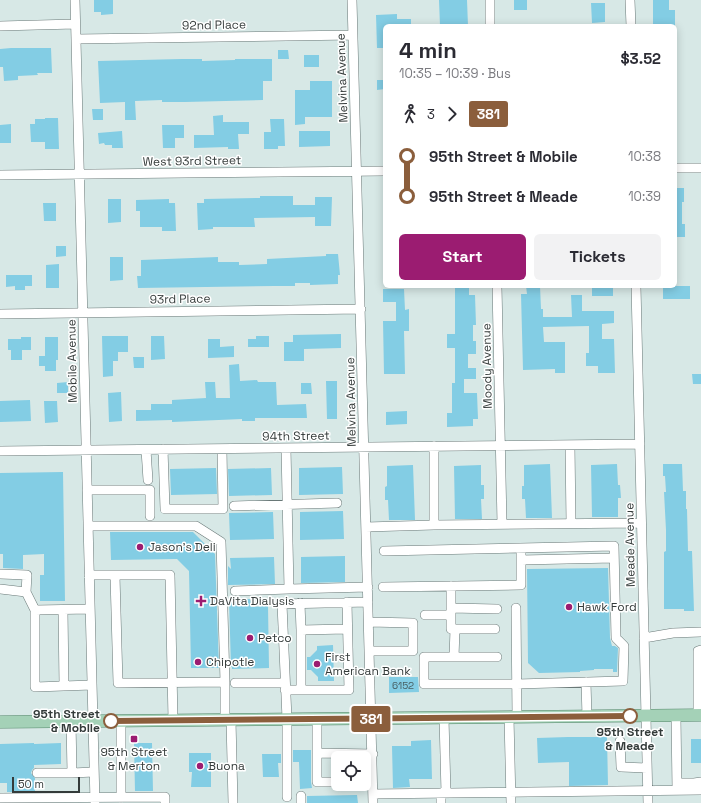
<!DOCTYPE html>
<meta charset="utf-8">
<style>
:root{--surface:#fff;--page:#f2f2f3;--text:#2b2b33;--muted:#7c7c81;--accent:#9b1c71}
body{margin:0;font-family:"Space Grotesk",sans-serif;background:var(--page);color:var(--text);height:100vh;display:flex;flex-direction:column;font-size:15px;white-space:nowrap}
*{box-sizing:border-box;margin:0}
p{font-size:13px;color:var(--muted)}
.icon{flex:none;width:22px;height:22px;fill:none;stroke:currentColor;stroke-width:2;stroke-linecap:round;stroke-linejoin:round}
.map{position:relative;flex:1;overflow:hidden}
.drawer{position:absolute;left:383px;top:24px;width:294px;height:264px;display:flex;flex-direction:column;background:var(--surface);border-radius:6px;box-shadow:0 2px 10px #0003}
.drawer>*{flex:none}
.badge{padding:0 8px;border-radius:3px;font-size:14px;line-height:26px}
.fabs{position:absolute;left:331px;top:751px;display:grid;gap:8px}
.fabs a{display:grid;place-items:center;width:40px;height:40px;border-radius:6px;background:var(--surface);box-shadow:0 2px 10px #0003;font-size:20px}
.scale{position:absolute;left:12px;bottom:10px;width:68px;box-sizing:border-box;padding-left:4px;border:2px solid #343b3a;border-top:0;font-size:11px;line-height:14px;white-space:nowrap;color:#343b3a;-webkit-text-stroke:3px #fff;paint-order:stroke}
.map>.badge{position:absolute;translate:-50% -50%;box-shadow:0 0 0 2px #fff}
.legs{display:flex;align-items:center;gap:6px;height:44px;padding:0 16px;font-size:13px}
.legs p{margin-inline-start:auto}
.summary{display:flex;align-items:center;justify-content:space-between;height:68px;padding:0 16px}
h1{font-size:22px;font-weight:700;line-height:30px}
.primary-button{display:flex;gap:8px;margin-top:auto;padding:8px 16px}
.primary-button a{flex:1;height:46px;border-radius:6px;background:var(--accent);color:#fff;font-size:16px;font-weight:700;line-height:46px;text-align:center}
.primary-button a+a{background:var(--page);color:var(--text)}
ul{padding:0 16px;list-style:none}
li{display:flex;align-items:center;gap:14px;height:40px;font-size:15px}
li i{display:grid;place-items:center;width:6px;height:100%;margin:0 5px;background:currentColor}
li i::after{content:'';width:10px;height:10px;margin:-5px;border:3px solid;border-radius:50%;background:var(--surface)}
li p{margin-inline-start:auto}
li:first-child i{background:linear-gradient(#0000 50%,currentColor 0)}
li:last-child i{background:linear-gradient(currentColor 50%,#0000 0)}
.map>svg:first-child{display:block}
.building{fill:#83cde4}
.lines{fill:none;stroke-linecap:round;stroke-linejoin:round}
.minor-casing{stroke:#697877;stroke-width:10}
.major-casing{stroke:#56886c;stroke-width:13}
.minor{stroke:#fff;stroke-width:9}
.major{stroke:#a4d1b7;stroke-width:12}
.line-1-casing{stroke:#fff;stroke-width:9}
.line-1{stroke:#8b5e3c;stroke-width:6}
.poi-dot{fill:#9b1c71;stroke:#fff;stroke-width:1.5}
.stop-1-dot{fill:#fff;stroke:#8b5e3c;stroke-width:2}
.labels{text-anchor:middle;dominant-baseline:central;stroke-width:3;stroke-linejoin:round;paint-order:stroke}
.number-label{font-size:10px;fill:#486064}
.street-label{font-size:12px;fill:#343b3a;stroke:#fff}
.poi-label{font-size:12px;fill:#343b3a;stroke:#fff;text-anchor:start}
.stop-label{font-size:12px;font-weight:bold;fill:#343b3a;stroke:#fff;text-anchor:end}
</style>
<div class="map">
<svg width="701" height="803" viewBox="0 0 701 803">
<rect width="100%" height="100%" fill="#d7e8e6"/>
<!-- building -->
<path class="building" d="M94,0H113V14L101,15V12H94Z
M439,0H467L468,26H440Z
M514,0H527V10H514Z
M653,0H669V10H675V26H653Z
M591,3H605V22L592,23Z
M397,14V19H411V26H385V48H377L376,15Z
M11,48H51L52,73H37L38,75L18,76V80L4,81L3,67H0V49Z
M278,50H288L289,59H278Z
M304,55H319V67H304Z
M182,59H202V61L235,60V59H272V81H263V100L185,102H162V100L135,101L136,120H125V102L100,103L98,61Z
M377,80H385V89L377,90Z
M310,81H332V117H305V124L295,125V90H310Z
M92,109H103V120H93Z
M223,115V122H249V134H238L239,149H228V147L194,148V135H214L213,116Z
M45,118H58L59,149H45V142H31L30,124H35V119H45Z
M270,119H284L285,146H278V149H264V132H271Z
M11,124V143H0V125Z
M162,125H184V138H175V148H163Z
M122,131L123,148H112V145H105L104,143L99,144L98,133Z
M299,131H330V146L299,147Z
M675,188H684V202H682V224H685V237H675Z
M260,196H293V205H315V197H332L331,226H315V217L254,218L255,227H213V229L198,230L197,203H204V199L260,198Z
M108,199H121V222L108,223Z
M169,199V203H175L176,231H162V227H140V211H136V200Z
M43,203H56V221H44Z
M56,246H66V256L56,257Z
M326,254H338L340,275H338V284L310,285V283H295V286H274L138,288L137,276H141V260L218,257V262H239V265L267,264V259L326,256Z
M110,257H123V280L110,281Z
M59,264V288H46V265Z
M6,275H32V286H25V290H15V286L6,287Z
M455,286H469V295H475L476,325H473V341H476V354H468V368H476V379H464V393H477L478,419H473V426L447,427V413H452V383H455V348H447V334H455Z
M526,286H540L541,309H543V317H572L571,295H582V311H614V323L602,324V339H614L615,373H598V366H586V353H589V326L543,327L544,342H565V373H555V369L523,370L521,294H527Z
M592,286H613V296H592Z
M663,286H690V299H663Z
M383,289H404L405,310L409,309V331H404L405,374H384L383,321H396V302H383Z
M341,334V348L304,349V361H284V342H293V335Z
M102,336H128V352H118V361H113V376L103,377Z
M151,336H164L165,359L151,360Z
M256,336H269V347H248V339H256Z
M21,337H31V350H22V360H11V350H8V339H21Z
M45,337H58V360H56V371H45V366H39V356H45Z
M208,339H220V347L234,346V357L208,358Z
M133,357H144V368H134Z
M239,364L240,381L257,380L258,382H276L277,405L306,404L307,418H255V421H242V419L172,422V420L136,421V410H151V404H172V400L206,398L205,382H215L216,398H230L229,365Z
M692,374H701V384H693Z
M326,381H337V419H327Z
M68,382V393H57V383Z
M301,383H311L312,394H301Z
M121,392L122,421L109,422L108,393Z
M30,400L31,421L0,422V401Z
M44,401H57L58,422L45,423Z
M407,411V424L386,425V412Z
M550,464L552,518H526L525,499H522V486H524V465Z
M617,464L618,485H620L621,498H618V517H592L591,465Z
M663,464H682L683,491H686V509H687L688,551H692L694,611H684V609H664V552L666,551V530L664,492H666L665,476H663Z
M413,465L415,520H389L388,500H385V487L387,486V466Z
M481,465V485H484V499H481L482,519H455L454,466Z
M342,467L343,494L299,495V468Z
M216,468L217,494L171,495L170,469Z
M271,468L272,495L229,496L228,469Z
M63,472L65,601H40V575H44V554L23,555V569L3,568V554H0V473Z
M343,511L344,539L300,540V512Z
M273,512L274,539L230,540L229,513Z
M110,532H193L215,554L219,668H191L189,571L177,559L111,560Z
M345,556V582L301,583V557Z
M274,557L275,584L228,585V566L231,569L230,558Z
M608,568L610,638L612,646H615L618,648L617,672H613V669H594V670L580,671V672L539,673L528,663L527,569Z
M229,599H250L251,607L268,606L269,668L232,669V667H231Z
M333,645L334,681H318V677L311,670H307V657H310L317,650V646Z
M389,677H418L419,692L389,693Z
M568,737H607L608,785L569,786V762L538,763L537,738Z
M691,739H701V763H691Z
M431,740L432,779H409L410,787L393,788L392,746H411V741Z
M34,743V744L61,743V764L34,765V768L32,770L31,773L35,778V792H7V783H0V744Z
M134,743H152L153,791H135Z
M293,750H311V782L312,788L300,789L299,762H293Z
M189,753H211V787H191L192,772H189Z
M262,754H281V763H278L279,777H263Z
M357,795L358,803H307V796Z"/>
<g class="lines">
<defs>
<path id="minor" d="M75,0L95,803
M352,0L373,803
M490,0V26
M630,0L631,26
M0,26L75,24
M76,39L353,35
M675,168H701
M0,175L385,171
M497,286L502,524
M636,286L648,803
M0,314L361,309
M570,445L571,523
M286,448L289,589L368,587
M163,449L165,509H223L222,449
M146,450L148,480
M0,451L640,444
M87,490H150V516
M234,506L337,503
M434,525L641,523
M88,526H196L221,542L225,682
M366,527L434,525V446
M384,551L614,546L616,638L624,646L623,681L517,684H424V657H497
M521,560L614,558
M0,574L27,575L26,592L35,610
M89,575H170L173,720
M115,576L118,683L225,682V720
M451,586V629H495
M383,587L521,585V548
M0,589L26,592
M235,591L289,589
M300,603L301,630L347,629
M451,608L497,609
M516,608L517,717
M90,609L35,610V687L92,685
M63,610L64,686
M425,615H451
M369,622L413,623V651H370
M301,630V690
M644,638L673,633L701,632
M454,657L455,629
M586,682L587,717
M235,683H285
M285,690H349L347,602
M698,715V651L701,650
M676,716L677,790
M509,717L511,803
M444,718L446,793
M317,719V782H338
M231,720L233,803
M620,741L621,767L647,768
M317,753L373,754
M37,773H72L71,721
M72,773L94,772
M677,783H694L701,782
M441,793V803
M373,794L701,790
M301,796V803
M287,797V719L282,604L368,602
M0,798L165,797V803
M121,798V721"/>
<path id="major" d="M0,722L701,715"/>
</defs>
<!-- minor casing -->
<use href="#minor" class="minor-casing"/>
<!-- major casing -->
<use href="#major" class="major-casing"/>
<!-- minor -->
<use href="#minor" class="minor"/>
<!-- major -->
<use href="#major" class="major"/>
</g>
<g class="lines">
<defs>
<path id="line-1" d="M111,721L630,716"/>
</defs>
<!-- line-1 casing -->
<use href="#line-1" class="line-1-casing"/>
<!-- line-1 -->
<use href="#line-1" class="line-1"/>
</g>
<!-- markers -->
<g class="poi-dot">
<circle cx="140" cy="547" r="4"/>
<path d="M199 595h4v4h4v4h-4v4h-4v-4h-4v-4h4z"/>
<circle cx="569" cy="607" r="4"/>
<circle cx="250" cy="638" r="4"/>
<circle cx="198" cy="662" r="4"/>
<circle cx="317" cy="664" r="4"/>
<rect x="130" y="735" width="8" height="8" rx="2"/>
<circle cx="200" cy="766" r="4"/>
</g>
<g class="stop-1-dot">
<circle cx="630" cy="716" r="7"/>
<circle cx="111" cy="721" r="7"/>
</g>
<g class="labels">
<!-- number labels -->
<g class="number-label">
<text x="403" y="685">6152</text>
</g>
<!-- street labels -->
<g class="street-label">
<text transform="translate(214 25) rotate(-1)">92nd Place</text>
<text transform="translate(342 78) rotate(-92)">Melvina Avenue</text>
<text transform="translate(192 161) rotate(-1)">West 93rd Street</text>
<text transform="translate(180 299) rotate(-1)">93rd Place</text>
<text transform="translate(72 361) rotate(-91)">Mobile Avenue</text>
<text transform="translate(487 366) rotate(-91)">Moody Avenue</text>
<text transform="translate(351 402) rotate(-91)">Melvina Avenue</text>
<text transform="translate(296 436) rotate(-1)">94th Street</text>
<text transform="translate(630 545) rotate(-91)">Meade Avenue</text>
</g>
<!-- poi labels -->
<g class="poi-label">
<text x="148" y="547">Jason's Deli</text>
<text x="210" y="601">DaVita Dialysis</text>
<text x="577" y="607">Hawk Ford</text>
<text x="258" y="638">Petco</text>
<text x="325" y="657">First<tspan x="325" dy="14">American Bank</tspan></text>
<text x="206" y="662">Chipotle</text>
<text x="134" y="752" text-anchor="middle">95th Street<tspan x="134" dy="14">&amp; Merton</tspan></text>
<text x="208" y="766">Buona</text>
</g>
<!-- stop labels -->
<g class="stop-label">
<text x="100" y="714">95th Street<tspan x="100" dy="14">&amp; Mobile</tspan></text>
<text x="630" y="732" text-anchor="middle">95th Street<tspan x="630" dy="14">&amp; Meade</tspan></text>
</g>
</g>
</svg>
<div class="fabs">
<a><svg class="icon" aria-label="locate" viewBox="0 0 24 24"><circle cx="12" cy="12" r="6"/><path d="M12 2v4M12 18v4M2 12h4M18 12h4"/></svg></a>
</div>
<div class="scale">50 m</div>
<b class="badge" style="left:371px;top:719px;background:#8b5e3c;color:#fff">381</b>
<section class="drawer">
<div class="summary"><div><h1>4 min</h1><p>10:35 – 10:39 · Bus</p></div><b>$3.52</b></div>
<div class="legs"><svg class="icon" aria-label="walk" viewBox="0 0 24 24"><circle cx="13" cy="4" r="2"/><path d="M13 8l-2 6 4 7M11 14l-3 7M7 12l3-4h3l4 4"/></svg>3<svg class="icon" aria-label="forward" viewBox="0 0 24 24"><path d="M9 5l7 7-7 7"/></svg><b class="badge" style="background:#8b5e3c;color:#fff">381</b></div>
<ul>
<li><i style="color:#8b5e3c"></i><b>95th Street &amp; Mobile</b><p>10:38</p></li>
<li><i style="color:#8b5e3c"></i><b>95th Street &amp; Meade</b><p>10:39</p></li>
</ul>
<div class="primary-button"><a>Start</a><a>Tickets</a></div>
</section>
</div>
